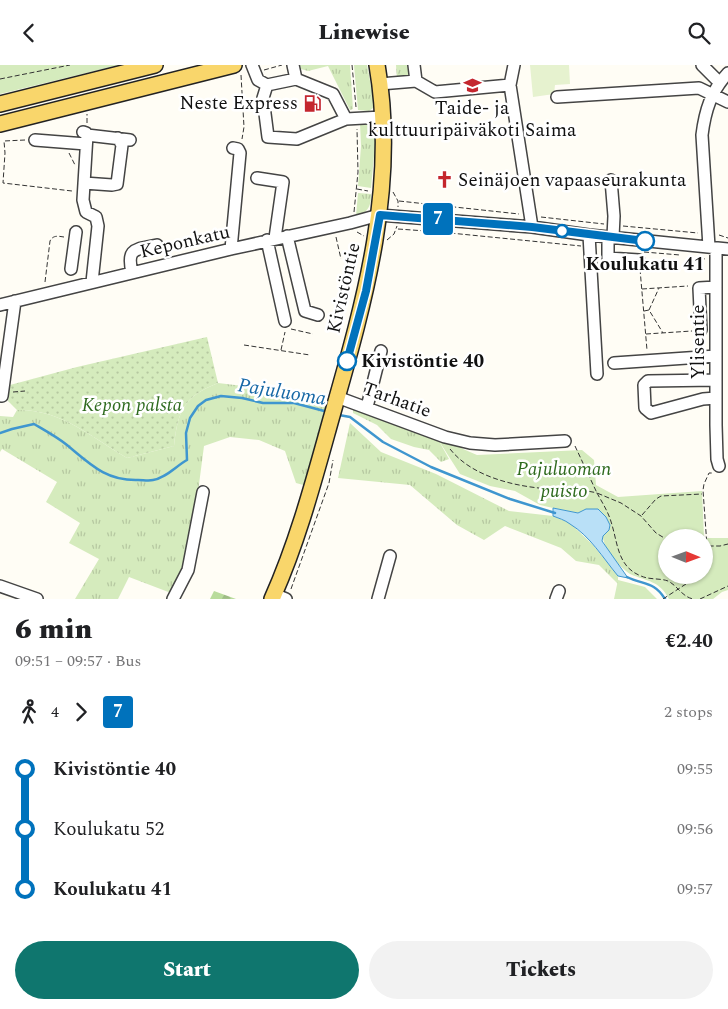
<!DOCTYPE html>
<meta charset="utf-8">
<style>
:root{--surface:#fff;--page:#f2f2f2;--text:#202124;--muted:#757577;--accent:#0f766e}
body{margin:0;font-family:Spectral,serif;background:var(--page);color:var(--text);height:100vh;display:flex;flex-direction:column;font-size:19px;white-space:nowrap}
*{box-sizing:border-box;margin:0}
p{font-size:16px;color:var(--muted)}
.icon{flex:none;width:28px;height:28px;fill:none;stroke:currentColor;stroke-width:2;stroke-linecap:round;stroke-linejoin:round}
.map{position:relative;height:534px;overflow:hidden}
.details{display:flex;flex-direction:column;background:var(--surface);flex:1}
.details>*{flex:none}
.badge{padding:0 10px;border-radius:4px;font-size:18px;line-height:32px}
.needle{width:32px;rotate:91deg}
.fabs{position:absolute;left:658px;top:464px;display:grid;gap:10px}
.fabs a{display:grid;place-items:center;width:55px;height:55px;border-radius:50%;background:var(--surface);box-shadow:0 1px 4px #0004;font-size:25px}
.map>.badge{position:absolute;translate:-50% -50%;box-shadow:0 0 0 2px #fff}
.legs{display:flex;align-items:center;gap:8px;height:55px;padding:0 15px;font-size:16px}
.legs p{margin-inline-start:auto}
.head{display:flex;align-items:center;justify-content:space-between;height:85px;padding:0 15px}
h1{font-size:28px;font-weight:800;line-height:38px}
.button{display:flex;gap:10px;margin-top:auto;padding:10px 15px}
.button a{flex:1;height:58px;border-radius:30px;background:var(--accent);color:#fff;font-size:20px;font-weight:800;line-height:58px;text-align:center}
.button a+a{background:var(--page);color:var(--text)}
ul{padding:0 15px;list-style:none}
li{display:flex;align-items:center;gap:18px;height:60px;font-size:19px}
li i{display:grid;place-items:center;width:8px;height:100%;margin:0 6px;background:currentColor}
li i::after{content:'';width:12px;height:12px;margin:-6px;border:4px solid;border-radius:50%;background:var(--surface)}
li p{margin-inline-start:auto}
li:first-child i{background:linear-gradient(#0000 50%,currentColor 0)}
li:last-child i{background:linear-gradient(currentColor 50%,#0000 0)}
header{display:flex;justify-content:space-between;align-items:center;height:65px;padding:0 15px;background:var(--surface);font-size:22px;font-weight:800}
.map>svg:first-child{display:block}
.grass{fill:url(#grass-tufts)}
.forest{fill:url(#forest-firs)}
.park{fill:#d5ebbd}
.garden{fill:url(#garden-dots)}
.pitch{fill:#e6f2cf}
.water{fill:#b9e0f7;stroke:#3f96cf}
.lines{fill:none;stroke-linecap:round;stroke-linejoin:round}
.stream{stroke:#3f96cf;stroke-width:2.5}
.minor-casing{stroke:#444;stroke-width:14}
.major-casing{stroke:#222;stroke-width:18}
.path{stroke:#333;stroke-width:1;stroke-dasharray:5 2.5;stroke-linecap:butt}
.minor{stroke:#fff;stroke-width:11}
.major{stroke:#f9d66b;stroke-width:15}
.line-1-casing{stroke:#fff;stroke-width:11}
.line-1{stroke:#0072bc;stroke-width:8}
.stop-1-dot{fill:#fff;stroke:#0072bc;stroke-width:2.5}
.labels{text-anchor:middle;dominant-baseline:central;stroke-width:5;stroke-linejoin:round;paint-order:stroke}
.poi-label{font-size:19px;fill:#111;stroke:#fff;text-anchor:end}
.street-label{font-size:19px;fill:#111;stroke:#fff}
.stop-label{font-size:19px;font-weight:bold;fill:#111;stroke:#fff}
.park-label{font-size:19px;font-style:italic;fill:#2f6b1f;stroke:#fff}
.water-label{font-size:20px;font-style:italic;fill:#1768a6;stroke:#fff}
</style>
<header><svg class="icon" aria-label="back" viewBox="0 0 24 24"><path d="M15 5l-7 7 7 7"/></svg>Linewise<svg class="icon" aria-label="search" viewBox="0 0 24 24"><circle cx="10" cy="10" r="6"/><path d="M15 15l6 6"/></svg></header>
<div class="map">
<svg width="728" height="534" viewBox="0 0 728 534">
<defs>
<pattern id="grass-tufts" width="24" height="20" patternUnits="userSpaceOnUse" patternTransform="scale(1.25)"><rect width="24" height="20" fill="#d5ebbd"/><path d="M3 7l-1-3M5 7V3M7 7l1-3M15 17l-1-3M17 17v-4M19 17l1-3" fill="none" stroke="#b6c8a1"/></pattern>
<pattern id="forest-firs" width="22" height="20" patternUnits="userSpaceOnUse" patternTransform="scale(1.25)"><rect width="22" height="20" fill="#b9dc9c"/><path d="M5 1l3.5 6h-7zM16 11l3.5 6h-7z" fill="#9ebc85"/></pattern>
<pattern id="garden-dots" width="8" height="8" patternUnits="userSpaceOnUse" patternTransform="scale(1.25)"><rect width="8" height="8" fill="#d5ebbd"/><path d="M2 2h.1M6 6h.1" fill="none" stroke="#b6c8a1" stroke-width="1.8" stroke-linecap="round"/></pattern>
</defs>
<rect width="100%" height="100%" fill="#fffdf5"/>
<!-- grass -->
<path class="grass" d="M300,0H350L353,44L350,45L328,1L308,6L301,4Z
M354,0H367L374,37L373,43L369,46L358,45Z
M396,0H411L412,13L397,14Z
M360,58H369L374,63L376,69L371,123L358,121L361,81Z
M358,128L371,129C371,140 369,145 360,151H356Z
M218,318L276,325L330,337L307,421L296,418L285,386L259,375L230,372L204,381L198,427L184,505L171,528L129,512L118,534H75L99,494L69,478L80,458L46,437L57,417L2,384L0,387V351L13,352L17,345C61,344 91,372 127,393L174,381C178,346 183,332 218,318Z
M353,343L439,376L449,394L441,397L429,385L414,382L391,374L377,360L353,348Z
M350,358L381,387L436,409L509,446L553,451L570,458L593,480L618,511V519L599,500L576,496L561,483L505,461L484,475L457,460L410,420L338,413Z"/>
<!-- forest -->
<path class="forest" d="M214,526L236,534H210Z"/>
<!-- park -->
<path class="park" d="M0,0H119L0,29Z
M439,376H456L463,384L477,390L582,385L594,395L596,420L618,432L702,426L704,472H666V510H704V473H728V525L722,527L713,534H669C659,515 648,517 630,509C621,504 602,482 603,471L609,465L586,444L578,448L553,443L540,440L515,426L490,421L460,409Z
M618,515L645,522L657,534H614Z"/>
<!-- garden -->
<path class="garden" d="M207,272L218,318C183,332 178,346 174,381L127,393C91,372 61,344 17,345L8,336L10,320L77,302Z"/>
<!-- pitch -->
<path class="pitch" d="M530,0H569L570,19L555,20L554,29L533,32Z"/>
<!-- water -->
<path class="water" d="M553,443L578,448L586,444H598L606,452L610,460L609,465L603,471L602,476L628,513L618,511C603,493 590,471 570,459C565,455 558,453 553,451Z"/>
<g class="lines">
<!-- stream -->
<path class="stream" d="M339,350L350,352L383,377L431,402L510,434L555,448
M0,368L12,364L34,359C46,366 57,372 67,380C90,399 106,416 138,415C143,415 149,416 153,415C166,413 176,401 187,395L186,368L190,353L198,341L206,335L221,331L242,333L263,338H294L328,347
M627,512C643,520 654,516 665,534"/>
<defs>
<path id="minor" d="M252,0L258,15L267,20
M293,0L296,14
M414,0L416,16
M702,0L719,17
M380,19L416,16L435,27L510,20L514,0
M510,20L532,162
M557,32L699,23L728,37
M346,54L333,29L296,14L267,20L263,33L268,72L297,74L346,54L382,52
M83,67L86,68L87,70L83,135L86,147L96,152L98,161L92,217
M87,70L130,75
M35,75L86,79
M257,113L283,117L275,173
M611,115L614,151L613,172
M84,118L112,120L117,119L122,80L118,73
M589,170L597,309
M287,171L305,246L318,250
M608,172V193L639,195
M267,175L285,256
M709,182L702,70C705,46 711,26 728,8
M716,183V360L717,394L719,401
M231,184L240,88L238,84L233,83
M71,204L76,167
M132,207C126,182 136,185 157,180
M0,240L231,184L350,158L379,150L532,162L589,170L728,184
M701,265L699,223L716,222
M614,298L716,291
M2,331L15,236
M337,332L445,372L470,378L495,380L565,376
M716,333L703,334L651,348L645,343L644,320L648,316L716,315
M367,342L381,286
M0,521L37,534
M274,529L286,534
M173,534L188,505L203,427
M378,534L390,491
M556,534L559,526"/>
<path id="major" d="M0,39L155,0
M0,59L234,0
M272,534C298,476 314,415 331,354C364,238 398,122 377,0"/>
</defs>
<!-- minor casing -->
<use href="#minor" class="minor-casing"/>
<!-- major casing -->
<use href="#major" class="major-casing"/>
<!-- path -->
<path class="path" d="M352,0L356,42
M264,5L282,0
M241,10L244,62L242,74
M0,14L70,0
M87,58V49
M25,75L4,76L5,88L3,118L72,126
M69,88L75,100
M357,124L368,126
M393,127L398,136V142
M399,136L519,149
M354,147L358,107L357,64
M541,152L604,159
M623,161L698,168
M398,164L440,167L581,181
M357,167L364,171
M719,170L728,173
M336,172L341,194
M387,175L394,169L397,161
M644,187L680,190
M697,192L705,194
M640,204L647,285
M45,217L50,176C53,170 58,171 64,172
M642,224L688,221
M649,245L659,223
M644,246L649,245L663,268
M291,264L313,269
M646,269L692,266
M244,280L310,290
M281,285L285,267
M13,327L25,326
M575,381L597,428L621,438L641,451L656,468L666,474
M450,384C472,412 516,422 551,424C567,426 582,424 597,428C603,439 609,448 612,460C618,480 618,502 641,511C650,515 660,513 668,516C678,521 681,531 693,534
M642,450L656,434L661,431L702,429
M704,481H707L703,425L704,419L709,408H713
M704,494L707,481H720L728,479
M291,524L329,418L333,395
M663,534L689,517L694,510
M700,534L728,521"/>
<!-- minor -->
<use href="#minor" class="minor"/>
<!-- major -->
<use href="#major" class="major"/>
</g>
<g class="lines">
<defs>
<path id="line-1" d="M347,296L366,226L380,150L532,162L645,176"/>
</defs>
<!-- line-1 casing -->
<use href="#line-1" class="line-1-casing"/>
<!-- line-1 -->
<use href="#line-1" class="line-1"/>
</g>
<!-- icons -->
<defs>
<symbol id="school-bare" viewBox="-9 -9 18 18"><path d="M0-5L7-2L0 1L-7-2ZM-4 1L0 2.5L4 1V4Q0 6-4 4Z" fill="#c4262e" stroke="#fff" stroke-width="2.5" paint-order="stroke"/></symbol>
<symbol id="fuel-bare" viewBox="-9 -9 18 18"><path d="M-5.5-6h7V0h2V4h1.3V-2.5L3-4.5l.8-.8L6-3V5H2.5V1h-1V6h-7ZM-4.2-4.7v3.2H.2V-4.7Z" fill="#c4262e" stroke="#fff" stroke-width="2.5" paint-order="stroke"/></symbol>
<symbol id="church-bare" viewBox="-9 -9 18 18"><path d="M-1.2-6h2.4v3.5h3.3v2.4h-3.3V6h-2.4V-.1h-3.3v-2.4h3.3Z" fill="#c4262e" stroke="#fff" stroke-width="2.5" paint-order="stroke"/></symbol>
</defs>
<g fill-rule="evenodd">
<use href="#school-bare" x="460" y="8" width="25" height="25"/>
<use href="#fuel-bare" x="300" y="26" width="25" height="25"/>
<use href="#church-bare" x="432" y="102" width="25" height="25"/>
</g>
<!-- markers -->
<g class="stop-1-dot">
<circle cx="562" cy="166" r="6"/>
<circle cx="645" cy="176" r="9"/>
<circle cx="347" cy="296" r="9"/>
</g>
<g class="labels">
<!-- poi labels -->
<g class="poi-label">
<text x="298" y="38">Neste Express</text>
<text x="472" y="43" text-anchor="middle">Taide- ja<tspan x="472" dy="22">kulttuuripäiväkoti Saima</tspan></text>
<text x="458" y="115" text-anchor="start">Seinäjoen vapaaseurakunta</text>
</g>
<!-- street labels -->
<g class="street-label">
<text transform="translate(185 177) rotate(-13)">Keponkatu</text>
<text transform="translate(344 223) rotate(-77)">Kivistöntie</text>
<text transform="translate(698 277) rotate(-90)">Ylisentie</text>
<text transform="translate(397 335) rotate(20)">Tarhatie</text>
</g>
<!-- stop labels -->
<g class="stop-label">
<text x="645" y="199">Koulukatu 41</text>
<text x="361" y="296" text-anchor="start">Kivistöntie 40</text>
</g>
<!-- park labels -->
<g class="park-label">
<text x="132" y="340">Kepon palsta</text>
<text x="564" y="404">Pajuluoman<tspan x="564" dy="22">puisto</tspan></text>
</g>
<!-- water labels -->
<g class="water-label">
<text transform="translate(282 327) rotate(9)">Pajuluoma</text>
</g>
</g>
</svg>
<div class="fabs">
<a><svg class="needle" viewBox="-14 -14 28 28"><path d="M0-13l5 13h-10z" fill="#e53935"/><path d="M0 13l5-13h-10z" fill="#757577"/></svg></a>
</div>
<b class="badge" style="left:438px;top:154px;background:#0072bc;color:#fff">7</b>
</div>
<section class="details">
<div class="head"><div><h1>6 min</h1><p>09:51 – 09:57 · Bus</p></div><b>€2.40</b></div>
<div class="legs"><svg class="icon" aria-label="walk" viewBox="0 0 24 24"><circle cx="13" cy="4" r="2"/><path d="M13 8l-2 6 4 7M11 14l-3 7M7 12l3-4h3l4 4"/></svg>4<svg class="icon" aria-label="forward" viewBox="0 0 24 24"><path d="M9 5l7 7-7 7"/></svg><b class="badge" style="background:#0072bc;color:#fff">7</b><p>2 stops</p></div>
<ul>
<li><i style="color:#0072bc"></i><b>Kivistöntie 40</b><p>09:55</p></li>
<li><i style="color:#0072bc"></i><span>Koulukatu 52</span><p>09:56</p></li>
<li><i style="color:#0072bc"></i><b>Koulukatu 41</b><p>09:57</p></li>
</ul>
<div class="button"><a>Start</a><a>Tickets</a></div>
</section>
